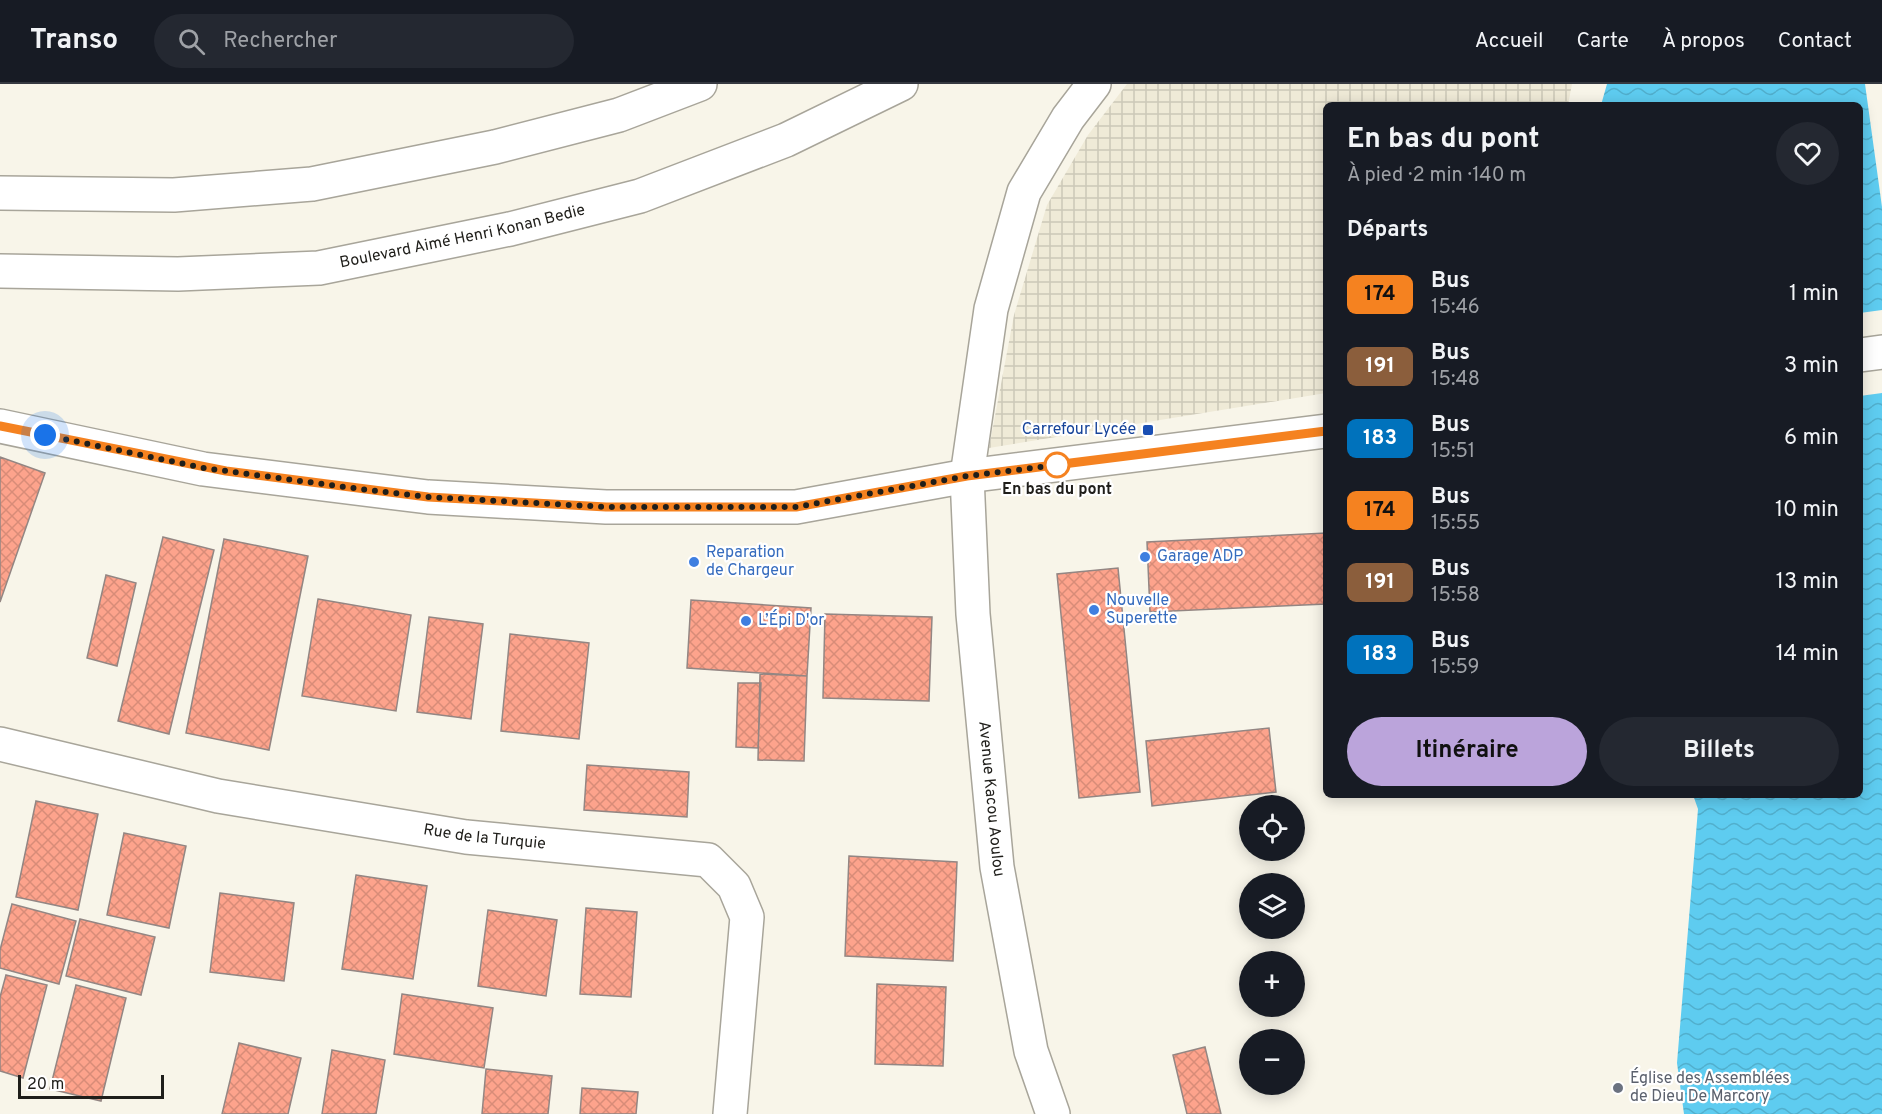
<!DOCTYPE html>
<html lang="fr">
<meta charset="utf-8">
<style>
:root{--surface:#171b24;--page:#242831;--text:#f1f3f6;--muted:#9ea1a6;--line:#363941;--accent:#bba4db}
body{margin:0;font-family:Overpass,sans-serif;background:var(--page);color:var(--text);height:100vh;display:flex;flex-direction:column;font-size:22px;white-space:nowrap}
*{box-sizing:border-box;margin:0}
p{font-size:20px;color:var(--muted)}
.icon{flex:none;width:33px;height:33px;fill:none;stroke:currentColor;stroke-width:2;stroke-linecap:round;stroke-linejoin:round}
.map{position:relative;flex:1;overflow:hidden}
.side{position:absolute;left:1323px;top:18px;width:540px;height:696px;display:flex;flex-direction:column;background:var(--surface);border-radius:9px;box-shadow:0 3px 15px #0003}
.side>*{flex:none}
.badge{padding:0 12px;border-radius:9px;font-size:21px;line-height:39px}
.buttons{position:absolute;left:1239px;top:711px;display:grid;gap:12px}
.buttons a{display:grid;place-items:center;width:66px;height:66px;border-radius:50%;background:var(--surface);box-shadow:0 3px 15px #0003;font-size:30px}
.scale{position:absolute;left:18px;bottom:15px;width:146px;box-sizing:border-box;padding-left:6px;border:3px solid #1f1e1a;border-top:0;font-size:16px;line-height:21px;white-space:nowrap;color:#1f1e1a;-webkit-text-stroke:4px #fff;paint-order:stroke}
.you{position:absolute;width:30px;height:30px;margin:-15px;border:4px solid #fff;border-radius:50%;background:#1a73e8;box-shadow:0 0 0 9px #1a73e833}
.map>.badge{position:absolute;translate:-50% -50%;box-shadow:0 0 0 3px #fff}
h2{padding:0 24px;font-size:22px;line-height:54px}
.round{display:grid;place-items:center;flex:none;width:63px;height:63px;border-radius:32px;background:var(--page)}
.overview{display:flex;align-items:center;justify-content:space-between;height:102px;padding:0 24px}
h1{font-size:28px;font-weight:700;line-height:45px}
.primary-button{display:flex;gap:12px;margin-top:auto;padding:12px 24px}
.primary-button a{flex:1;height:69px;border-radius:36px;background:var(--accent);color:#111;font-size:24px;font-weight:700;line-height:69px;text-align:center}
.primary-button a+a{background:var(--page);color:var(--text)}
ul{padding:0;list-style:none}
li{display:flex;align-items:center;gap:18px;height:72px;padding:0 24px}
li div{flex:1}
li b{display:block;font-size:22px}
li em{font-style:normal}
li .badge{min-width:66px;font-weight:700;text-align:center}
header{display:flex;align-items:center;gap:36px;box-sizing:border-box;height:84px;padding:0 30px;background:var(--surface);border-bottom:2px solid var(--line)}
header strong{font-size:28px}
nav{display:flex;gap:33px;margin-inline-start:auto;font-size:21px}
.search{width:420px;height:54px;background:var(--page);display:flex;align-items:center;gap:15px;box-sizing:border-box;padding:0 21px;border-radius:33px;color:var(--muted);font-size:22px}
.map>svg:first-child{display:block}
.industrial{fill:url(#industrial-grid)}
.water{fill:url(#water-waves)}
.pier{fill:#f8f5e9}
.building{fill:url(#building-cross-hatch);stroke:#938683;stroke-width:1.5}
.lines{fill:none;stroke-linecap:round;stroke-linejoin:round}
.street-casing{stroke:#a8a59a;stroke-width:36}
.secondary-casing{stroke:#a8a59a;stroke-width:36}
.highway-casing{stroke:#a8a59a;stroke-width:36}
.street{stroke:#fff;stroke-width:33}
.secondary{stroke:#fff;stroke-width:33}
.highway{stroke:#fff;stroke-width:33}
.line-casing{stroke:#fff;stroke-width:14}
.line{stroke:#f58220;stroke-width:9}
.walk{stroke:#1f1e1a;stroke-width:6;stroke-dasharray:0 10.8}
.transit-dot{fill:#1a4fb4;stroke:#fff;stroke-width:2}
.stop-dot{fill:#fff;stroke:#f58220;stroke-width:3}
.shop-dot{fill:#3f7fe0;stroke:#fff;stroke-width:2}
.worship-dot{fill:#6b7280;stroke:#fff;stroke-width:2}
.labels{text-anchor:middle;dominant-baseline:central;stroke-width:4.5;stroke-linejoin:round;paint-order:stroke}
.street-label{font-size:16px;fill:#1f1e1a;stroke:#fff}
.transit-label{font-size:16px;fill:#164399;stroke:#fff;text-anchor:end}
.stop-label{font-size:16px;font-weight:bold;fill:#1f1e1a;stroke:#fff}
.shop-label{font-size:16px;fill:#366cbe;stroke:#fff;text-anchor:start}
.worship-label{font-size:16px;fill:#5b616d;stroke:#fff;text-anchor:start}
</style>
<header>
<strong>Transo</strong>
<div class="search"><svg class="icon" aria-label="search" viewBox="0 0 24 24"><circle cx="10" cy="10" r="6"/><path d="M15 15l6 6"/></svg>Rechercher</div>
<nav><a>Accueil</a><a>Carte</a><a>À propos</a><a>Contact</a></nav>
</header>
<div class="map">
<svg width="1882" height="1030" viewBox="0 0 1882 1030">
<defs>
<pattern id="industrial-grid" width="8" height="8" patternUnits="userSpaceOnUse" patternTransform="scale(1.5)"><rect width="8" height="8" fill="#efead7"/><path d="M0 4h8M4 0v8" fill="none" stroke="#ccc8b8"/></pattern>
<pattern id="water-waves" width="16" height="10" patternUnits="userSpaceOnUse" patternTransform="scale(1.5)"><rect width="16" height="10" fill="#5eccf0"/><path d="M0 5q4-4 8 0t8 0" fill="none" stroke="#51afcd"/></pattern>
<pattern id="building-cross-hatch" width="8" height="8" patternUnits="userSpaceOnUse" patternTransform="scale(1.5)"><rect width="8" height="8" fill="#fda38c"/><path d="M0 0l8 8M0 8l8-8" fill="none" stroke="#d88c78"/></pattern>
</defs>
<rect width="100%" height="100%" fill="#f8f5e9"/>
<!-- industrial -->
<path class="industrial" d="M1127,0H1572L1568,21H1326V309L989,364L1014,231L1047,121L1088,51Z"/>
<!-- water -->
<path class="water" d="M1607,0H1865L1882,123V1030H1684L1677,979L1698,725L1693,711H1860V21H1601Z"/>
<!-- pier -->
<path class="pier" d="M1882,226V309L1860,312V229Z"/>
<!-- building -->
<path class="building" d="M0,373L45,389L0,518Z
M1326,449V520L1150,528L1147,458Z
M163,453L214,466L169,650L118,637Z
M224,455L308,472L269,666L186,649Z
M1118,484L1140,708L1079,714L1057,490Z
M106,491L136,499L117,582L87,574Z
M318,515L411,531L396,627L302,612Z
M691,516L811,524L807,592L687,584Z
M825,530L932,533L929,617L823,614Z
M429,533L483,540L471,635L417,628Z
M510,550L589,559L579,655L501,647Z
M760,590L807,592L804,677L758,676Z
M738,599H761L758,664L736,663Z
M1269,644L1276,708L1152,722L1146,657Z
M587,681L689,688L687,733L584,726Z
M36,717L98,730L78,826L16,813Z
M124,749L186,762L169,844L107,831Z
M849,772L957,778L953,877L845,872Z
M356,791L427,802L413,895L342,885Z
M220,809L294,819L284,897L210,888Z
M12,820L76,837L59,900L0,884V866Z
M586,824L637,828L631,913L580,910Z
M488,826L557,836L546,912L478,902Z
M80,835L155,853L141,911L66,892Z
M6,891L47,901L23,994L0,987V913Z
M877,900L946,903L943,982L875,980Z
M76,901L126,914L101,1017L50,1005Z
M402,910L493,924L484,984L394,970Z
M239,959L301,974L288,1030H222Z
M1205,963L1221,1030H1187L1173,971Z
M332,966L385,976L376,1030H322Z
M486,985L552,992L548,1030H482Z
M582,1004L638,1008L636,1030H580Z"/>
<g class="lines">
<defs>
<g id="street">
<path id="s1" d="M967,392L973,530L997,783L1031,967L1053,1030"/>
<path id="s2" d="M0,660L218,712L466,753L708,776L734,802L747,833L730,1030"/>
</g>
<path id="secondary" d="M1860,271L1882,268
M0,342L203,385L428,413L606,423H796L967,392L1326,347"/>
<g id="highway">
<path d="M0,109L174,111L312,100L495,63L619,31L700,0"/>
<path id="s3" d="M0,187L178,190L319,184L510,145L640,112L786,56L901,0"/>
<path d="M967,392L991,225L1024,108L1068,34L1094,0"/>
</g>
</defs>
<!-- street casing -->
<use href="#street" class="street-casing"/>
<!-- secondary casing -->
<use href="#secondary" class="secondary-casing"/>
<!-- highway casing -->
<use href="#highway" class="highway-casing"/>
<!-- street -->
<use href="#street" class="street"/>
<!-- secondary -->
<use href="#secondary" class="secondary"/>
<!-- highway -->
<use href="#highway" class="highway"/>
</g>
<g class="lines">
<defs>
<path id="line" d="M0,342L226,387L428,413L606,423H796L967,392L1326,347"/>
</defs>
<!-- line casing -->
<use href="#line" class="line-casing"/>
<!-- line -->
<use href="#line" class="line"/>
<!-- walk -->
<path class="walk" d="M45,351L204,384L360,405L428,413L606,423H796L967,392L1057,381"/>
</g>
<!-- markers -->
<rect class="transit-dot" x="1142" y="340" width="12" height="12" rx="3"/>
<circle class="stop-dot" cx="1057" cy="381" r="12"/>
<g class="shop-dot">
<circle cx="1145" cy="473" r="6"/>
<circle cx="694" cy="478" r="6"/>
<circle cx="1094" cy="526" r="6"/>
<circle cx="746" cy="537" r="6"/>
</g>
<circle class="worship-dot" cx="1618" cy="1004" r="6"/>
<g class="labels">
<!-- street labels -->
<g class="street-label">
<text stroke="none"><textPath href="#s3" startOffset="466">Boulevard Aimé Henri Konan Bedie</textPath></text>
<text stroke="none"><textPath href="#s1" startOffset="324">Avenue Kacou Aoulou</textPath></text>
<text stroke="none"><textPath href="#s2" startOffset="494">Rue de la Turquie</textPath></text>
</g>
<!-- transit labels -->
<g class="transit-label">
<text x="1136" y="346">Carrefour Lycée</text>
</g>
<!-- stop labels -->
<g class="stop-label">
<text x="1057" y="406">En bas du pont</text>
</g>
<!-- shop labels -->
<g class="shop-label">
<text x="706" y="469">Reparation<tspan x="706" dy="18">de Chargeur</tspan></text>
<text x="1157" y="473">Garage ADP</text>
<text x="1106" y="517">Nouvelle<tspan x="1106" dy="18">Superette</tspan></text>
<text x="758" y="537">L’Épi D'or</text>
</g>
<!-- worship labels -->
<g class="worship-label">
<text x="1630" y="995">Église des Assemblées<tspan x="1630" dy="18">de Dieu De Marcory</tspan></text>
</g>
</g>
</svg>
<div class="buttons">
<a><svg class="icon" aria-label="locate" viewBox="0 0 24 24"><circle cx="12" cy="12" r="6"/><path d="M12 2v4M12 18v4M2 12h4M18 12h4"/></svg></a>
<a><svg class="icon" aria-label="layers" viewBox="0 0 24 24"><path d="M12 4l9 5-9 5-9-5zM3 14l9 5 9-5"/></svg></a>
<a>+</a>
<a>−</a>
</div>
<div class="scale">20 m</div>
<div class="you" style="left:45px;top:351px"></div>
<section class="side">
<div class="overview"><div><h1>En bas du pont</h1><p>À pied · 2 min · 140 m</p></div><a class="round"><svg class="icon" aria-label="heart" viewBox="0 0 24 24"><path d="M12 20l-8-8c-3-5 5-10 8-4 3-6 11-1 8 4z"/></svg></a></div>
<h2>Départs</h2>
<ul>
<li><span class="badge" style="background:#f58220;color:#111">174</span><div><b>Bus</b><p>15:46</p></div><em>1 min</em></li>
<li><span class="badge" style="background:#8b5e3c;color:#fff">191</span><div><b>Bus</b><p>15:48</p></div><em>3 min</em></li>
<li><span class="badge" style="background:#0072bc;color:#fff">183</span><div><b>Bus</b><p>15:51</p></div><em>6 min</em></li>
<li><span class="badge" style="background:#f58220;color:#111">174</span><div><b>Bus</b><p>15:55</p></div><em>10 min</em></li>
<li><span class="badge" style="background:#8b5e3c;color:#fff">191</span><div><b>Bus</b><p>15:58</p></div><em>13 min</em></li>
<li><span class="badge" style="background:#0072bc;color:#fff">183</span><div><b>Bus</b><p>15:59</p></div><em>14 min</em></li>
</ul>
<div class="primary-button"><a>Itinéraire</a><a>Billets</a></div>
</section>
</div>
